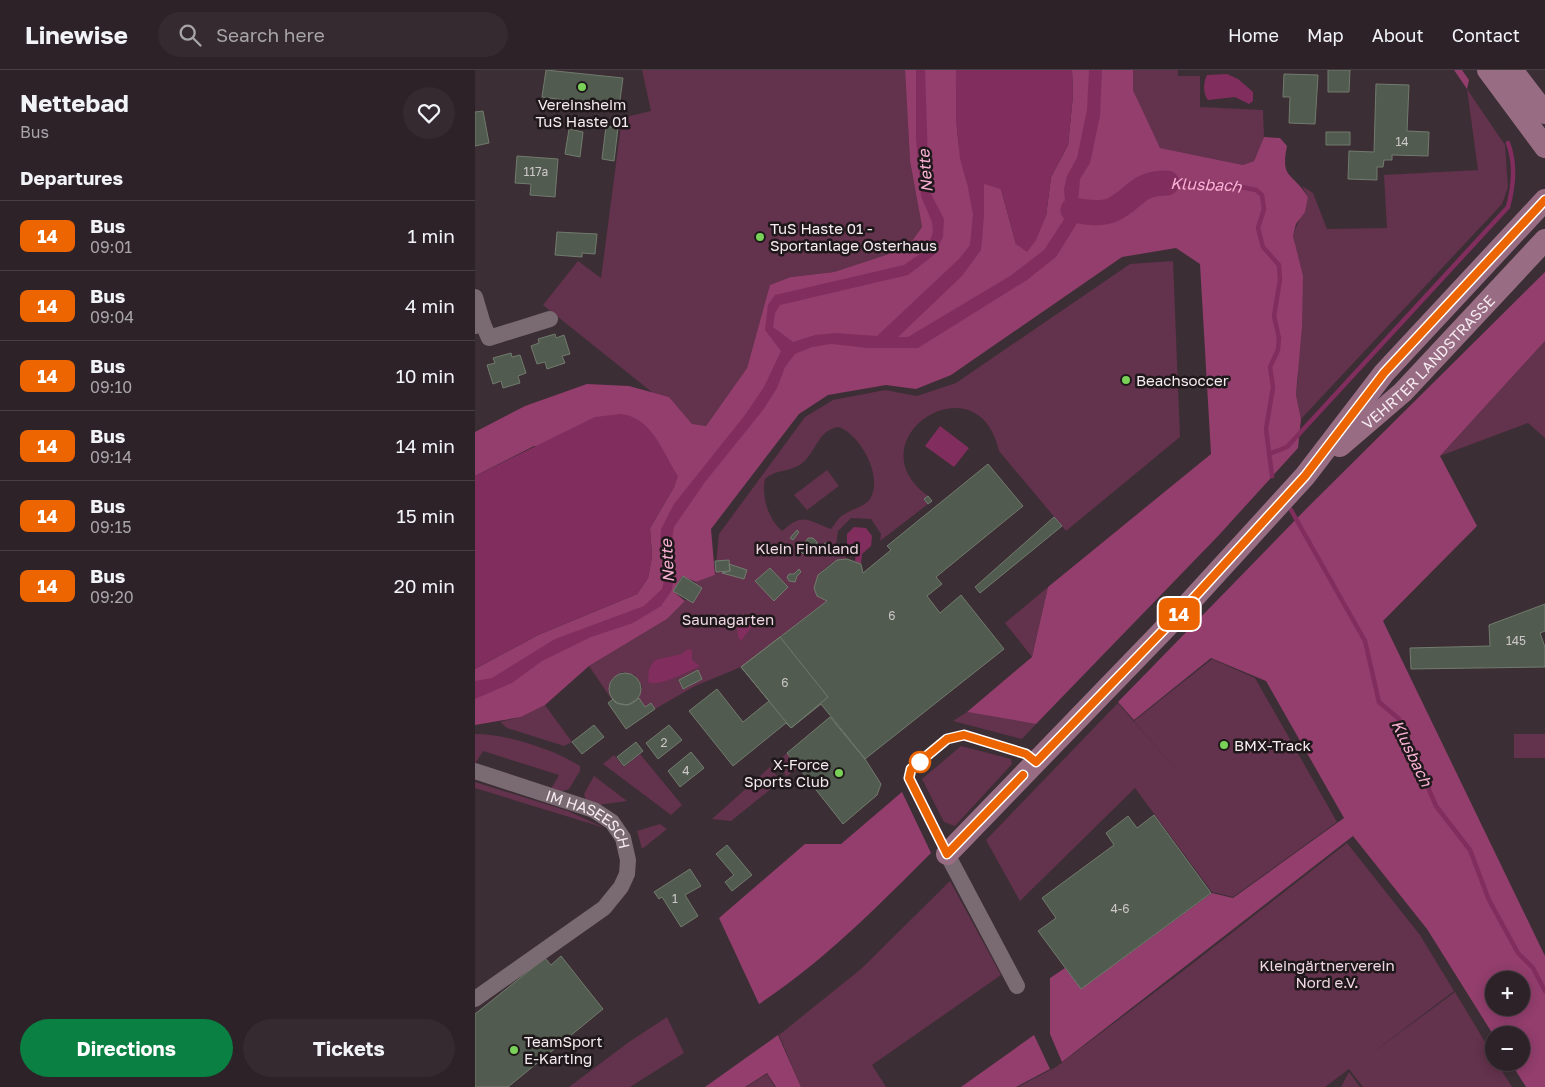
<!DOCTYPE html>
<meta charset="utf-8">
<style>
:root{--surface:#2d2228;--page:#352a30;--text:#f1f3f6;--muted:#a7a4a8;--line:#483f45;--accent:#0b8043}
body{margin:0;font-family:"Golos Text",sans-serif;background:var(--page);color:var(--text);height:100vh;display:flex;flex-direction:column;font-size:19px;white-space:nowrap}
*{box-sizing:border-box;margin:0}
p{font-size:16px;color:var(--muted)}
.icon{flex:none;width:28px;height:28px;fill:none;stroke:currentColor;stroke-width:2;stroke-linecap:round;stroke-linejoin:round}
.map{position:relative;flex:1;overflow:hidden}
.side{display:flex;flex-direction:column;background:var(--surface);width:475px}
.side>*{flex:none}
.badge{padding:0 10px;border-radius:8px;font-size:18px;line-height:32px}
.controls{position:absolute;left:1010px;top:901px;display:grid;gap:10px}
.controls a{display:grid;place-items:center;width:45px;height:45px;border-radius:50%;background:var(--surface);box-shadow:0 2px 12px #0003,0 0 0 1px var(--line);font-size:25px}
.map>.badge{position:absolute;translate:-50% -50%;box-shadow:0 0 0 2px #fff}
h2{padding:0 20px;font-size:19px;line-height:45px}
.round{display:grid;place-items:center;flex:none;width:52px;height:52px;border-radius:26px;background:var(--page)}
.head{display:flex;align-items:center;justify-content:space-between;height:85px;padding:0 20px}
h1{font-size:24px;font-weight:700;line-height:38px}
.primary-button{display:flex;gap:10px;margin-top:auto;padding:10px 20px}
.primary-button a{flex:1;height:58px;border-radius:30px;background:var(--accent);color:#fff;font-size:20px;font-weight:700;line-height:58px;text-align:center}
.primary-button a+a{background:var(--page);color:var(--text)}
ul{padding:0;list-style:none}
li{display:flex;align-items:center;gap:15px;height:70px;padding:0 20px;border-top:1px solid var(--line)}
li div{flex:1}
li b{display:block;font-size:19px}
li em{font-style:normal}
li .badge{min-width:55px;font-weight:700;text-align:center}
header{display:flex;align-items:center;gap:30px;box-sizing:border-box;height:70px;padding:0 25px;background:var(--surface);border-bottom:1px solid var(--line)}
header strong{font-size:24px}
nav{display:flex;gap:28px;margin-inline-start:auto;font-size:18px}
.search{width:350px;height:45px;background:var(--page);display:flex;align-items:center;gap:12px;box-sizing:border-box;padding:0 18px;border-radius:28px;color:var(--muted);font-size:19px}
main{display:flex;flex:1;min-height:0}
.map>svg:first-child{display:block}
.green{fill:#63324c;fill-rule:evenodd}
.forest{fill:#933e6d;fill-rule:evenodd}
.water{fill:#812e5e}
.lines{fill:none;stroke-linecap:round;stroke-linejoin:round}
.stream{stroke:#812e5e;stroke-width:4.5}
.river{stroke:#812e5e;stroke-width:25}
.building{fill:#525b4f;stroke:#717b6d}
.street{stroke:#7a6a71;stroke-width:16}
.secondary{stroke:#986d83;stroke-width:22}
.line-casing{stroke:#fff;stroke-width:11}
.line{stroke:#ec6500;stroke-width:8}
.poi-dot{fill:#79d157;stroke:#1f181b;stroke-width:2}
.stop-dot{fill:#fff;stroke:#ec6500;stroke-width:2.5}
.labels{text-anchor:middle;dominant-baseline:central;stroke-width:5;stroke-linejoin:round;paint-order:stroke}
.number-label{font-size:12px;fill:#ccc7c8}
.poi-label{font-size:15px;fill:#f5ebf0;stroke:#1f181b;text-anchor:start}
.street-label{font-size:15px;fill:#f5ebf0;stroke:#1f181b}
.park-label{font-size:15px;fill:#f0d7e3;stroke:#1f181b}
.water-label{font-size:16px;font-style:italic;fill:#f9b1d4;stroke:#1f181b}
</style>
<header>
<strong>Linewise</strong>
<div class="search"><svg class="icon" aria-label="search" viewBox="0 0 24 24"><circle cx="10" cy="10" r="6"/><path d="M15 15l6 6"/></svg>Search here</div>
<nav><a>Home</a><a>Map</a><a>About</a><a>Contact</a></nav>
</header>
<main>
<section class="side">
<div class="head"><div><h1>Nettebad</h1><p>Bus</p></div><a class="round"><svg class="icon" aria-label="heart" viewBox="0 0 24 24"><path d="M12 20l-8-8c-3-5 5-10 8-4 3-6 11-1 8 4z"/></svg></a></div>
<h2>Departures</h2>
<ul>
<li><span class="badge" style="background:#ec6500;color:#fff">14</span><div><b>Bus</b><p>09:01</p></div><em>1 min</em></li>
<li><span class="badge" style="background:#ec6500;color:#fff">14</span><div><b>Bus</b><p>09:04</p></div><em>4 min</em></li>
<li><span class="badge" style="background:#ec6500;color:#fff">14</span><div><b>Bus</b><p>09:10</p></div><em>10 min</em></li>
<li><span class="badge" style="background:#ec6500;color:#fff">14</span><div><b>Bus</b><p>09:14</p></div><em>14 min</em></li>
<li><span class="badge" style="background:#ec6500;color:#fff">14</span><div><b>Bus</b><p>09:15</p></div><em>15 min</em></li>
<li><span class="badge" style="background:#ec6500;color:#fff">14</span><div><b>Bus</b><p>09:20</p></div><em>20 min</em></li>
</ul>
<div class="primary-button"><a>Directions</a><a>Tickets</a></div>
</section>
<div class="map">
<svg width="1070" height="1017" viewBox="0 0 1070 1017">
<rect width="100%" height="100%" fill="#3c2e35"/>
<!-- green -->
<path class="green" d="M167,0H430L435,91L447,157L432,178L359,202L316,207L286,249L272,298L231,356L217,355L194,327L178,323L68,235L103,191L126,208L147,48L176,41Z
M658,0H703V6H725V37L788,40L789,67L779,91L768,95L684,78L658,20Z
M992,19L1030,75L1033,117L1027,134L826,349L821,325L823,309L818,166C822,152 830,142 833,127L827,116L838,123L852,159L912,158L909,105L1003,100Z
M698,191L705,367L591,461L524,381C503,286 376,370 453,426L449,429L453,434L405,471L406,464L396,449L376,448L363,461L361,476L372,489C359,490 352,496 343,505L342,526L352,531L266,597L220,616L180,639L176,633L170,637L164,628L167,616L160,605L147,602L137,609L134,622L137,630L114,596L192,549L210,531L221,512L240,505L244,464L330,347L358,330L410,320L442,326L481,313L655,194ZM364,357C385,365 409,406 395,429C389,437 377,439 368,445C363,448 360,454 356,459C332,450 328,442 307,461C294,450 286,427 290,409C301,399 315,402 326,394C342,382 342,360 364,357Z
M1070,271V368L1053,353L965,386Z
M352,400L364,416L332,440L319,425Z
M573,517L557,587L530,553Z
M737,589L780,608L862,752L758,827L737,822L660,718L545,831L511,770L643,633L715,716L659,651Z
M70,635L97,672L89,676L32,658L25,652L46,647Z
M492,642L561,654L547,669L478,651Z
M0,664C32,664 78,679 105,696V701L94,719L85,722L76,719L84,705L8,681L0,694Z
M1039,664H1070V688H1039Z
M486,676L536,689L537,694L480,756L469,752L447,709Z
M312,683L323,698L311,707L304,690Z
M165,684L207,735L196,745L128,694L139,685L149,697Z
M295,697L306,711L256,751L237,749Z
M119,706L152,731L123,735L111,730L109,724Z
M0,712L93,741L130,758L0,718Z
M185,754L192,759L167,779L162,761Z
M872,773L945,865L979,921L896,984L980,922L1019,987V992L1022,993L1037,1017H888L874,999L850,1017H543L581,997L713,897Z
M475,811L526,905L397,995L411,1017H326L304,965L386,899Z
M192,947L209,983L155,1017H94L154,972Z
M874,1002L885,1017H866Z
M292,1004L300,1017H271Z"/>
<!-- forest -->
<path class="forest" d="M430,0H481C481,39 480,75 492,112L514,114L526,119L541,174L571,146L576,107L593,75L598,25L597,0H658V20L685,78L768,95L779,91L789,67L805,68L812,76C805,110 818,102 833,127L830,142L821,154L818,166L828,206L827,256L821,325L826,349L823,378L744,465L561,654L492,642L557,587L573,517L736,384L725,194L701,178L647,187L476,305L441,319L411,315L353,325L324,344L236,459L240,505L221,512L207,506L198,521L210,531L192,549L114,596L70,635L46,647L0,655V599L63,565L162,524L173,508L177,487L175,458L199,417L202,406L191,388L59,376L0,406V362L50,336L112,314L154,316L194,327L217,354L231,356L272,298L295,215L316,207L359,202L432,178L447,157L435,91Z
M979,0H987L994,10L992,19Z
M1070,202V271L965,386L1002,456L908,551L1070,886V1017H1051L1036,993L1046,992V965L1019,966L952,859L878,766L587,992L575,964V908L590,898L606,919L737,823L758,828L869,748L791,611L736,588L659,650L643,632L831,439ZM1019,910H1046V938H1019Z
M427,722L456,783C402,837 348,892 284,934L244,848L330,774H366Z
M303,965L326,1017H301L292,1003L270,1017H230Z
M559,965L575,999L541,1017H486Z"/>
<!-- water -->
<path class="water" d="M441,0H450L454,120L469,149L468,167L459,185L433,205L305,235L300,243L298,257L318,272L340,265L360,263L402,266L484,189L495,175L498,144L492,113L485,89L481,50V0H597L598,25L593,75L576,107L571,146L561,170L552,182L541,174L526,119L509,114V146L506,180L487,206L423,267H433L535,206L569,180L588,151L591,142L589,119L592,106L602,88L612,40L614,0H627L625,46L615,93L605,109L601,155L581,187L552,210L443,278H393L356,274L337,277L320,284L310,297L302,318L288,340L230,412L199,457L196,477L200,499L197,520L186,536L158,553L116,567L67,591L37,613L0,629V611L17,608L80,569L169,536L187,519L191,501L185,478L186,459L199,434L270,345L289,317L306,281L290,260L293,235L300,225L429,195L452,179L458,162L457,152L446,126L441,69Z
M752,4L763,9L778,22V31L774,34L760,27L733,30C728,24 728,13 732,5Z
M146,344C178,348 187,382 203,406L199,417L175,458L177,487L173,508L162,524L63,565L0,599V406L120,347Z
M465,356L494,378L479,397L450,376Z
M379,457L391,458L397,466L396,476L387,484L386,494L380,491L381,482L372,473V464Z
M279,545L284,547L266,571L263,567L262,556L268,547Z
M213,579L217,580V590L225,596C213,601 184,618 173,612L174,599L180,590L207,584Z"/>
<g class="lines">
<!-- stream -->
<g class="stream">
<path id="s1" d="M692,113L756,115L781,120L787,125L789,139L783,158L788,177L804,195L805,210L799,246L804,268L803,280L795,297L798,317L791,359L797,406"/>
<path d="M794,384L812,377L1033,137C1039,115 1041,94 1033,73"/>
<path d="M816,440L890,571L904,632L924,649L961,736L995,780L1014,830L1043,883L1058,898L1070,921"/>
</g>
<!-- river -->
<path class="river" d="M598,140C610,142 625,145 637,140C661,129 660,113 692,113"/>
</g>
<!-- building -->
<path class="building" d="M71,0L148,8L144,37L67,27Z
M853,0H875L874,22H853Z
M809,4L843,5L840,54L814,53L815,27H808Z
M901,14L934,15L932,61L954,62L953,86L917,85V90H909L908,97H902V110L873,109L874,81L899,82Z
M8,41L14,73L0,76V42Z
M131,56L143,58L139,91L127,89Z
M94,59L108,62L105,87L90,84Z
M851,62H875V75H851Z
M42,86L83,89L80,127L55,125L56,114L40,113Z
M82,162L122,164L120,184L107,183V187L80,185Z
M80,264L81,268L89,265L95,284L87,286L90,293L72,299L70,292L62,294L56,276L64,273L63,269Z
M36,283L37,287L45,285L51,303L43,306L45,313L28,318L26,311L18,314L12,295L20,293L18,288Z
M513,394L548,436L461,507L467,514L452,526L465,543L486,525L529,579L390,689L346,634L316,658L311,653L258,696L214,641L242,619L268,652L294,631L266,597L352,531L342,526L339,518L343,505L362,490L372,489L386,494L388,503L416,480L412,476Z
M453,426L457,431L453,434L449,429Z
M579,447L587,456L505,523L500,517Z
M322,460L324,462L318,470L315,468Z
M333,468H338L342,472V477L328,484L325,481Z
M352,472L356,479L352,481L349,474Z
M254,490L255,501L241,502L240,491Z
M254,494L272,500L269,509L247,503L255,501Z
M295,498L313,517L299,531L280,511Z
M324,499L326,502L322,506L320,512L314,511L312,507L314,504H319Z
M208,506L227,518L218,533L198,521Z
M1070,534V561L1065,563L1070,577V597L936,599L935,578L1015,576L1014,555Z
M305,567L353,627L316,658L266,597Z
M223,600L227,609L208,619L204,610Z
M134 619a16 16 0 1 1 32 0a16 16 0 1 1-32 0Z
M164,628L170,637L176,633L180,639L151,659L133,633L138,629L141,633L153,635Z
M355,647L390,689L406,714L402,725L368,754L312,683Z
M119,655L129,667L107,684L97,672Z
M194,655L207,670L183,689L171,673Z
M161,672L168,681L149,696L142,687Z
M216,682L229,698L205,717L193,701Z
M679,745L736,823L606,919L563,861L581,848L567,828L639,775L631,763L653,746L662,758Z
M252,775L277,805L257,821L250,812L259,805L241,784Z
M215,799L226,816L210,825L223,846L206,857L187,827L184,829L179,822Z
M86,886L128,939L33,1017H0V944L70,888L76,895Z"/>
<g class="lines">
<!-- street -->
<g class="street">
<path d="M0,227L8,254L0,256"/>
<path d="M8,254L14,268L75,249"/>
<path id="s2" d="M0,701L119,740L137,752L148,768L153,790L152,804L146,817L129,838L0,929"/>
<path d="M472,784L542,916"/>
</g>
<!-- secondary -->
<g class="secondary">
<path d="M1013,0L1070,77"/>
<path d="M1037,0L1070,43"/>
<path id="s3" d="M865,376L928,322L1070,170"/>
<path d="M472,784L704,544L830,406L909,303L1070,130"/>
</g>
</g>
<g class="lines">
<defs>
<path id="line" d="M548,705L472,784L434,708L436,699L472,669L489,665L551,684L561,692L704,544L830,406L909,303L1070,130"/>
</defs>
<!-- line casing -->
<use href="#line" class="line-casing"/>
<!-- line -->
<use href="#line" class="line"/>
</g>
<!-- markers -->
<g class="poi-dot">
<circle cx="107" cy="17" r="5"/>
<circle cx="285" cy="167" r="5"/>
<circle cx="651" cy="310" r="5"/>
<circle cx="749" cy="675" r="5"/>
<circle cx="364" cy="703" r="5"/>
<circle cx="39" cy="980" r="5"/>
</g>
<circle class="stop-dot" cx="445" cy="692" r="10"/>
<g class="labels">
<!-- number labels -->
<g class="number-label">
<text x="927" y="71">14</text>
<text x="61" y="101">117a</text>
<text x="417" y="545">6</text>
<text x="1041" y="570">145</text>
<text x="310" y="612">6</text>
<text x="189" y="672">2</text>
<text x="211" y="700">4</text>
<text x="200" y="828">1</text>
<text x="645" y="838">4-6</text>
</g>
<!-- poi labels -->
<g class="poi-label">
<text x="107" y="34" text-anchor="middle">Vereinsheim<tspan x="107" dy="17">TuS Haste 01</tspan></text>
<text x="295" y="158">TuS Haste 01 -<tspan x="295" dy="17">Sportanlage Osterhaus</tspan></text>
<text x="661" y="310">Beachsoccer</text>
<text x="759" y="675">BMX-Track</text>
<text x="354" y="694" text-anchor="end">X-Force<tspan x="354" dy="17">Sports Club</tspan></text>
<text x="49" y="971">TeamSport<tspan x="49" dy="17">E-Karting</tspan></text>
</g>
<!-- street labels -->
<g class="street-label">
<text stroke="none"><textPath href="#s3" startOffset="122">VEHRTER LANDSTRASSE</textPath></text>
<text stroke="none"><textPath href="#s2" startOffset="126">IM HASEESCH</textPath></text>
</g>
<!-- park labels -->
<g class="park-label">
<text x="332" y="478">Klein Finnland</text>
<text x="253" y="549">Saunagarten</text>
<text x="852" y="895">Kleingärtnerverein<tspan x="852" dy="17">Nord e.V.</tspan></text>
</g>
<!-- water labels -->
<g class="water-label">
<text transform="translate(450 101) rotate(-95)">Nette</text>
<text stroke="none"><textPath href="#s1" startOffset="39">Klusbach</textPath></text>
<text transform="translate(192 491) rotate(-93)">Nette</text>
<text transform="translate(937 683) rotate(64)">Klusbach</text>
</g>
</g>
</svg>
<div class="controls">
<a>+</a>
<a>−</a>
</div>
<b class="badge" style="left:704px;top:544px;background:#ec6500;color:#fff">14</b>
</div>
</main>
